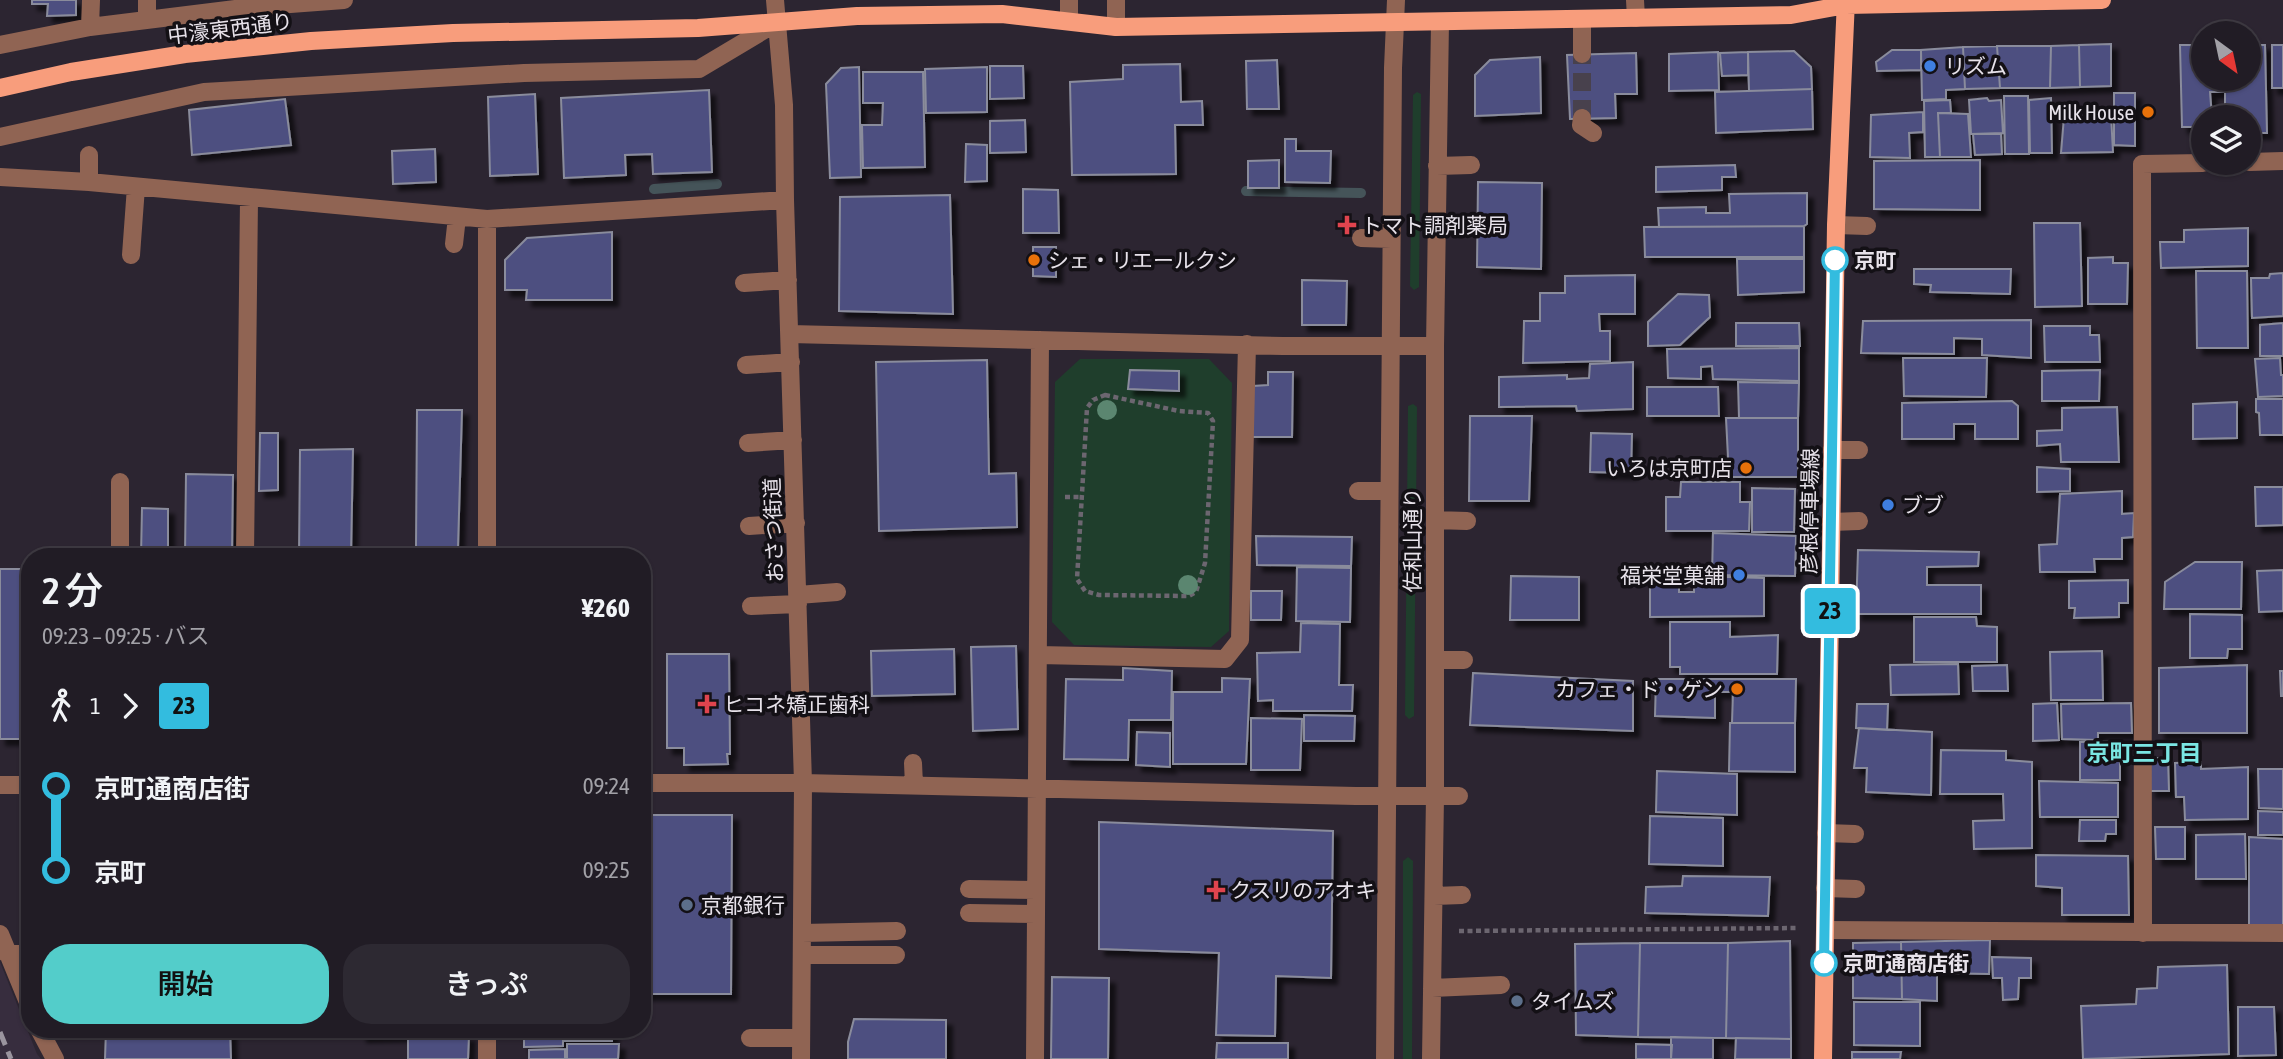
<!DOCTYPE html>
<html lang="ja">
<meta charset="utf-8">
<style>
:root{--surface:#211c25;--page:#2d2932;--text:#f1f3f6;--muted:#a2a1a7;--line:#3e3a42;--accent:#53cdca}
body{margin:0;font-family:"Asap Condensed","Noto Sans JP",sans-serif;background:var(--page);color:var(--text);height:100vh;display:flex;flex-direction:column;font-size:26px;white-space:nowrap}
*{box-sizing:border-box;margin:0}
p{font-size:23px;color:var(--muted)}
.icon{flex:none;width:38px;height:38px;fill:none;stroke:currentColor;stroke-width:2;stroke-linecap:round;stroke-linejoin:round}
.map{position:relative;flex:1;overflow:hidden}
.sheet{position:absolute;left:21px;top:548px;width:630px;height:490px;display:flex;flex-direction:column;background:var(--surface);border-radius:28px;box-shadow:0 2px 5px #0004,0 0 0 2px var(--line)}
.sheet>*{flex:none}
.badge{padding:0 14px;border-radius:5px;font-size:24px;line-height:46px}
.needle{width:46px;rotate:147deg}
.tools{position:absolute;left:2191px;top:21px;display:grid;gap:14px}
.tools a{display:grid;place-items:center;width:70px;height:70px;border-radius:50%;background:var(--surface);box-shadow:0 2px 5px #0004,0 0 0 2px var(--line);font-size:35px}
.map>.badge{position:absolute;translate:-50% -50%;box-shadow:0 0 0 4px #fff}
.legs{display:flex;align-items:center;gap:10px;height:77px;padding:0 21px;font-size:23px}
.legs p{margin-inline-start:auto}
.head{display:flex;align-items:center;justify-content:space-between;height:119px;padding:0 21px}
h1{font-size:38px;font-weight:600;line-height:52px}
.action{display:flex;gap:14px;margin-top:auto;padding:14px 21px}
.action a{flex:1;height:80px;border-radius:28px;background:var(--accent);color:#111;font-size:28px;font-weight:600;line-height:80px;text-align:center}
.action a+a{background:var(--page);color:var(--text)}
ul{padding:0 21px;list-style:none}
li{display:flex;align-items:center;gap:24px;height:84px;font-size:26px}
li i{display:grid;place-items:center;width:10px;height:100%;margin:0 9px;background:currentColor}
li i::after{content:'';width:18px;height:18px;margin:-9px;border:5px solid;border-radius:50%;background:var(--surface)}
li p{margin-inline-start:auto}
li:first-child i{background:linear-gradient(#0000 50%,currentColor 0)}
li:last-child i{background:linear-gradient(currentColor 50%,#0000 0)}
.map>svg:first-child{display:block}
.built{fill:#372d3e}
.green{fill:#1f3e2c}
.lines{fill:none;stroke-linecap:round;stroke-linejoin:round}
.stream{stroke:#455459;stroke-width:10}
.building{fill:#4d4f80;stroke:#8a8c9c;stroke-width:2;filter:url(#shadow)}
.minor-tunnel{stroke:#48414d;stroke-width:18;stroke-dasharray:18 9;stroke-linecap:butt}
.path{stroke:#6c6670;stroke-width:4.5;stroke-dasharray:5 3.5;stroke-linecap:butt}
.minor{stroke:#906453;stroke-width:18}
.major{stroke:#f89d7c;stroke-width:18}
.rail{stroke:#9a949e;stroke-width:5;stroke-dasharray:14 7;stroke-linecap:butt}
.tree{fill:#5b8670}
.line-1-casing{stroke:#fff;stroke-width:16}
.line-1{stroke:#33bcdf;stroke-width:10}
.shop-dot{fill:#3f7fe0;stroke:#131015;stroke-width:2.5}
.food-dot{fill:#e8710a;stroke:#131015;stroke-width:2.5}
.health-dot{fill:#e0444e;stroke:#131015;stroke-width:2.5}
.stop-1-dot{fill:#fff;stroke:#33bcdf;stroke-width:3.5}
.service-dot{fill:#5c6f8a;stroke:#131015;stroke-width:2.5}
.labels{text-anchor:middle;dominant-baseline:central;stroke-width:7;stroke-linejoin:round;paint-order:stroke}
.street-label{font-size:21px;fill:#e7e2ea;stroke:#131015}
.poi-label{font-size:21px;fill:#e7e2ea;stroke:#131015;text-anchor:start}
.stop-label{font-size:21px;font-weight:bold;fill:#e7e2ea;stroke:#131015;text-anchor:start}
.neighbourhood-label{font-size:23px;font-weight:bold;fill:#7ae6e3;stroke:#131015}
</style>
<div class="map">
<svg width="2283" height="1059" viewBox="0 0 2283 1059">
<defs>
<filter id="shadow"><feDropShadow dx="6" dy="6" stdDeviation="2" flood-color="#0009"/></filter>
</defs>
<rect width="100%" height="100%" fill="#2c2531"/>
<!-- built -->
<path class="built" d="M0,962L37,1054L41,1059H0Z"/>
<!-- green -->
<path class="green" d="M1417,92L1421,94L1419,287L1414,290L1410,286L1413,95Z
M1080,359H1209L1232,383L1229,631L1211,647L1074,645L1052,622L1055,382Z
M1413,404L1417,407L1414,716L1409,719L1405,715L1408,406Z
M1408,857L1413,861L1412,1059H1403V861Z"/>
<g class="lines">
<!-- stream -->
<path class="stream" d="M654,189L717,184
M1246,191L1361,193"/>
</g>
<!-- building -->
<path class="building" d="M32,0H76V15L47,16L48,4H32Z
M2111,44V86L2080,87L2079,45Z
M2079,45L2080,87L2050,88L2051,46Z
M2180,45H2203V79H2224V92H2210L2212,117H2203V127H2182Z
M2249,45H2265L2267,133H2249V117H2225V79H2249Z
M2272,45H2283V88H2272Z
M1997,46L2000,88L1965,89L1963,47Z
M1997,46H2051L2050,88H2000Z
M1963,47L1965,89L1946,90V99L1922,100L1921,50Z
M1892,50H1921V70L1877,71L1876,62Z
M1794,51L1811,67L1812,89L1749,91L1748,52Z
M1718,52L1719,90L1669,91V54Z
M1748,52V75L1722,76L1720,53Z
M1636,53L1637,94H1615L1616,118L1570,119L1567,55Z
M1540,57L1541,113L1475,116V75L1490,60Z
M1277,60L1279,109H1247L1246,61Z
M1180,64L1181,102L1202,101L1203,125H1175L1176,174L1072,175L1070,82L1123,79V65Z
M990,66H1023L1024,98L990,99Z
M859,67L861,177L830,178L826,84L841,68Z
M987,67V112L926,113L925,69Z
M863,72H923L925,167L863,168L862,125H882L883,103H863Z
M1812,89L1813,129L1716,133L1715,92Z
M709,90L712,172L653,174L652,154L625,155L626,175L564,178L561,98Z
M2114,93H2135V146L2114,145Z
M535,94L538,174L490,176L488,97Z
M2004,96H2028L2029,154H2005Z
M1987,98L1989,101L2001,100L2003,133L1971,134L1969,100Z
M2051,98L2052,153H2030L2029,100Z
M285,99L291,145L192,155L189,110Z
M1950,100L1951,113H1938L1940,157H1925L1924,101Z
M1923,112V132L1909,133L1910,158L1870,157L1871,115Z
M1938,113L1968,114L1971,157H1940Z
M2111,115L2113,152L2061,153L2064,117Z
M1025,120L1026,152L990,153V121Z
M1973,134H2001L2002,154L1975,155Z
M1285,139H1296V151H1331L1330,183L1285,182Z
M966,144L987,145V181L965,182Z
M435,149L436,182L393,184L392,151Z
M1279,160V188H1248V161Z
M1980,160V210L1874,209V161Z
M1735,165L1736,177H1722V190L1656,192V167Z
M1478,182L1542,183L1541,269L1477,267Z
M1023,189L1058,190L1059,233H1023Z
M1807,193V224L1804,226L1659,227L1658,208L1706,207V213H1730L1729,194Z
M950,195L953,314L839,311L840,197Z
M2034,223H2080L2082,306L2035,307Z
M1804,226V257H1645L1644,227Z
M2248,228V266L2161,268L2160,242H2184V230Z
M612,232V300H526L527,290H505V260L527,238Z
M1033,247H1056V277L1033,276Z
M2113,257V263H2128L2127,304H2088V258Z
M1737,259H1804V292L1738,295Z
M1914,269H2011L2010,294L1930,292L1931,285L1914,284Z
M2196,271H2247L2248,348H2197Z
M2283,273V316L2252,318L2251,278H2269L2270,274Z
M1635,275V314H1599L1600,331H1610V361L1523,363L1524,321H1540V293H1565V276Z
M1302,280L1347,281L1346,325H1302Z
M1678,294L1709,295L1710,317L1680,345L1648,346V322Z
M2031,320V358L1982,355V339L1954,338V354L1861,353L1863,321Z
M1736,323H1799L1800,346H1736Z
M2283,323V356H2260V325Z
M2044,326H2090V335H2099L2100,362H2045Z
M1799,348V381L1713,379L1712,366L1701,367V379L1668,378L1667,349Z
M1903,358H1987L1986,397L1904,396Z
M2280,358L2281,375H2283V396L2258,397L2255,359Z
M987,360L989,474L1016,473L1017,527L879,531L876,362Z
M1633,362V409L1577,411L1576,406L1499,407V377L1567,375V379L1589,378L1590,364Z
M1130,370L1179,371V391L1128,389Z
M2100,370L2099,401H2042V371Z
M1268,372H1293L1292,437H1252L1253,386L1268,385Z
M1738,382L1799,383L1798,418H1739Z
M1647,387H1718L1719,416H1647Z
M2256,399H2283V435H2260L2259,413L2256,412Z
M2012,401L2018,406V439H1975V424H1954V439H1902V403Z
M2237,402V438L2193,439V404Z
M2117,407L2119,462H2061L2060,444L2037,446V431L2062,430V408Z
M417,410H462L458,548L416,547Z
M1470,416H1532L1529,501H1469Z
M1726,418H1798V477H1729Z
M260,433H278V490L259,491Z
M1591,433L1632,434L1631,473L1590,472Z
M353,449L351,556H299L300,450Z
M2037,467L2070,469V491L2037,492Z
M186,474L233,475L232,556H185Z
M1681,482H1740V502H1750L1749,531H1666V497H1680Z
M2255,487H2283V525L2256,526Z
M1752,488L1795,489L1794,532H1752Z
M2122,491V514L2134,513L2133,537L2122,538V559H2094L2095,572H2040L2039,545L2057,544L2060,494Z
M142,508L168,509V556H141Z
M1713,533L1796,536L1795,576L1712,575Z
M1256,536L1352,537L1351,566L1257,565Z
M1858,550L1979,552L1978,566L1927,567V585H1981V614H1856Z
M2195,562H2242L2241,609H2164L2165,582Z
M1297,567L1351,568L1350,622L1296,621Z
M0,569H30V739H0Z
M2283,570V611L2259,612L2257,571Z
M1511,576L1579,577V620H1510Z
M1694,576L1764,578V616L1650,617V583L1679,584V592H1694Z
M2128,580V603H2119V617L2074,618L2075,608H2069V581Z
M1251,591H1282L1281,620H1251Z
M2190,614L2242,615V649H2228L2227,658H2190Z
M1914,617H1976L1977,626L1997,627V662H1914Z
M1670,622H1730V637L1778,635L1777,674H1680V667H1670Z
M1301,623L1340,624L1339,685H1353L1352,711H1273V700L1258,701L1257,653L1300,652Z
M1016,646L1018,729L973,731L971,647Z
M954,649L955,694L872,696L871,651Z
M2102,651L2103,700H2051L2050,652Z
M667,654H729L730,754H727L728,764L684,765V748H667Z
M1958,664L1959,694L1891,695L1890,665Z
M2007,665L2008,691H1973L1972,666Z
M2247,665V733H2159V668Z
M1123,668L1172,671L1171,720H1129L1128,760L1064,759L1066,679L1123,680Z
M2280,671H2283V696H2281Z
M1473,673L1633,681V731L1470,725Z
M1222,678L1250,679L1246,764H1173V692H1222Z
M1656,679H1796L1795,723H1732L1733,692H1715V718L1655,716Z
M2057,703L2059,740L2033,741V704Z
M2131,703L2132,733H2098V740L2062,739L2061,704Z
M1857,704H1888L1887,730L1856,728Z
M1304,715L1355,716L1354,741H1304Z
M1251,718L1302,719L1300,770H1251Z
M1730,723H1795V772L1729,771Z
M1859,728L1932,732L1931,795L1866,792L1867,768H1854Z
M1137,732L1170,733V767L1136,765Z
M2120,741V780H2080V742Z
M1941,750L2006,751V760L2032,762V848L1974,849L1973,821L2004,820L2003,794H1940Z
M2150,758H2168L2169,791H2150Z
M2201,762V769L2248,767V819L2185,820L2184,797H2176L2175,763Z
M2258,769H2283V809L2259,808Z
M1657,771L1737,774V815L1656,812Z
M2039,781L2118,783V817H2040Z
M2258,811L2283,812V835H2258Z
M642,815H732L731,994H642Z
M1650,816L1723,818V866L1649,864Z
M2080,820H2116V834H2106L2105,841H2079Z
M1099,822L1333,831L1331,978L1276,976L1275,1036L1216,1035L1219,953L1099,949Z
M2155,827H2185V859H2156Z
M2245,834L2246,879H2196V835Z
M2249,837L2283,839V929H2249Z
M2036,855L2128,856L2129,915H2062V888L2036,886Z
M1683,876L1770,877L1768,916L1645,913L1646,887L1682,886Z
M1990,940L1989,974L1937,973V1001L1902,999L1901,942Z
M1790,941L1791,1039L1726,1038L1728,943Z
M1901,942L1902,999L1853,998V943Z
M1640,943H1728L1726,1038L1638,1037Z
M1640,943L1638,1037L1576,1035L1575,944Z
M1992,957L2031,958V978H2019L2018,999L2003,1000L2002,978H1993Z
M2227,965L2229,1054L2083,1059L2081,1006L2136,1004L2137,989L2157,988L2158,967Z
M1052,977L1109,978L1108,1059H1051Z
M1854,1002H1920V1046L1854,1045Z
M2238,1007H2274L2276,1055L2238,1056Z
M854,1019L946,1020V1059H848V1042Z
M106,1029H230L231,1059H105Z
M361,1029H442V1030L410,1031L409,1035L361,1036Z
M524,1029H612V1041H563V1046L524,1047Z
M408,1036H469L468,1059H408Z
M1671,1037L1713,1038V1059H1671Z
M1736,1038L1791,1039V1059H1735Z
M1217,1043H1288V1059H1216Z
M567,1044H619L618,1059H567Z
M1636,1044L1672,1045L1671,1059H1636Z
M565,1049V1059H529V1050Z
M1852,1052H1901L1900,1059H1852Z"/>
<g class="lines">
<!-- minor-tunnel -->
<path class="minor-tunnel" d="M1582,118V54"/>
<!-- path -->
<path class="path" d="M1105,395L1179,411L1208,413L1213,421L1205,563L1196,592L1189,596L1099,595L1085,591L1077,579L1087,408L1093,400Z
M1065,497H1082
M1459,931L1798,928"/>
<!-- minor -->
<path class="minor" d="M775,0L784,105L785,200L803,783L801,1059
M1069,0V21
M1116,0V27
M1635,0L1636,18
M147,20V0
M90,27L91,0
M0,45L90,27L251,7L344,0
M1582,54V19
M1582,118L1581,125L1593,133
M0,137L204,92L524,73L699,69L776,23
M2249,162L2283,161
M1437,166L1471,165
M0,177L89,182L487,219L785,200
M89,182V155
M1836,225L1867,226
M1361,238L1391,239
M454,244L457,217
M131,255L136,187
M744,283L788,280
M790,334L1283,346H1435
M746,365L791,362
M748,443L793,440
M1832,450H1859
M1358,491H1389
M1435,520L1467,521
M1831,522L1859,521
M749,526L796,523
M120,556V482
M245,556L249,199
M487,556V219
M798,595L837,592
M751,606L798,604
M1039,655L1225,659L1240,640L1247,344
M1435,660H1464
M913,763L914,785
M642,783H803L1356,796H1459
M0,785H30
M1826,833L1855,834
M1825,888L1856,889
M969,889L1036,890
M1434,896L1462,895
M969,913L1036,914
M1825,930L2283,933
M802,933L897,931
M2143,933L2142,164L2203,163
M0,934L30,1007
M7,954H30
M802,955H896
M1432,988L1501,985
M39,1029L55,1059
M487,1029V1059
M750,1038H801
M1035,1059L1040,340
M1385,1059L1393,68L1396,0
M1431,1059L1435,796V346L1440,22"/>
<!-- major -->
<path class="major" d="M0,88L71,72L185,54L311,41L453,33L698,28L857,16L1002,14L1116,27L1791,15L1846,5L2102,0
M1823,1059L1836,225L1846,0"/>
<!-- rail -->
<path class="rail" d="M0,1032L11,1059"/>
</g>
<!-- trees -->
<g class="tree">
<circle cx="1107" cy="410" r="10"/>
<circle cx="1188" cy="585" r="10"/>
</g>
<g class="lines">
<defs>
<path id="line-1" d="M1824,963L1835,260"/>
</defs>
<!-- line-1 casing -->
<use href="#line-1" class="line-1-casing"/>
<!-- line-1 -->
<use href="#line-1" class="line-1"/>
</g>
<!-- markers -->
<g class="shop-dot">
<circle cx="1930" cy="66" r="7"/>
<circle cx="1888" cy="505" r="7"/>
<circle cx="1739" cy="575" r="7"/>
</g>
<g class="food-dot">
<circle cx="2148" cy="112" r="7"/>
<circle cx="1034" cy="260" r="7"/>
<circle cx="1746" cy="468" r="7"/>
<circle cx="1737" cy="689" r="7"/>
</g>
<g class="health-dot">
<path d="M1343.5 214.5h7v7h7v7h-7v7h-7v-7h-7v-7h7z"/>
<path d="M703.5 693.5h7v7h7v7h-7v7h-7v-7h-7v-7h7z"/>
<path d="M1212.5 879.5h7v7h7v7h-7v7h-7v-7h-7v-7h7z"/>
</g>
<g class="stop-1-dot">
<circle cx="1835" cy="260" r="12"/>
<circle cx="1824" cy="963" r="12"/>
</g>
<g class="service-dot">
<circle cx="687" cy="905" r="7"/>
<circle cx="1517" cy="1001" r="7"/>
</g>
<g class="labels">
<!-- street labels -->
<g class="street-label">
<text transform="translate(230 28) rotate(-7)">中濠東西通り</text>
<text transform="translate(1809 511) rotate(-89)">彦根停車場線</text>
<text transform="translate(773 530) rotate(-92)">おさつ街道</text>
<text transform="translate(1412 540) rotate(-90)">佐和山通り</text>
</g>
<!-- poi labels -->
<g class="poi-label">
<text x="1944" y="66">リズム</text>
<text x="2134" y="112" text-anchor="end">Milk House</text>
<text x="1361" y="225">トマト調剤薬局</text>
<text x="1048" y="260">シェ・リエールクシ</text>
<text x="1732" y="468" text-anchor="end">いろは京町店</text>
<text x="1902" y="505">ブブ</text>
<text x="1725" y="575" text-anchor="end">福栄堂菓舗</text>
<text x="1723" y="689" text-anchor="end">カフェ・ド・ゲン</text>
<text x="723" y="704">ヒコネ矯正歯科</text>
<text x="1230" y="890">クスリのアオキ</text>
<text x="701" y="905">京都銀行</text>
<text x="1531" y="1001">タイムズ</text>
</g>
<!-- stop labels -->
<g class="stop-label">
<text x="1854" y="260">京町</text>
<text x="1843" y="963">京町通商店街</text>
</g>
<!-- neighbourhood labels -->
<g class="neighbourhood-label">
<text x="2144" y="753">京町三丁目</text>
</g>
</g>
</svg>
<div class="tools">
<a><svg class="needle" viewBox="-14 -14 28 28"><path d="M0-13l5 13h-10z" fill="#e53935"/><path d="M0 13l5-13h-10z" fill="#a2a1a7"/></svg></a>
<a><svg class="icon" aria-label="layers" viewBox="0 0 24 24"><path d="M12 4l9 5-9 5-9-5zM3 14l9 5 9-5"/></svg></a>
</div>
<b class="badge" style="left:1830px;top:611px;background:#33bcdf;color:#111">23</b>
<section class="sheet">
<div class="head"><div><h1>2 分</h1><p>09:23 – 09:25 · バス</p></div><b>¥260</b></div>
<div class="legs"><svg class="icon" aria-label="walk" viewBox="0 0 24 24"><circle cx="13" cy="4" r="2"/><path d="M13 8l-2 6 4 7M11 14l-3 7M7 12l3-4h3l4 4"/></svg>1<svg class="icon" aria-label="forward" viewBox="0 0 24 24"><path d="M9 5l7 7-7 7"/></svg><b class="badge" style="background:#33bcdf;color:#111">23</b></div>
<ul>
<li><i style="color:#33bcdf"></i><b>京町通商店街</b><p>09:24</p></li>
<li><i style="color:#33bcdf"></i><b>京町</b><p>09:25</p></li>
</ul>
<div class="action"><a>開始</a><a>きっぷ</a></div>
</section>
</div>
